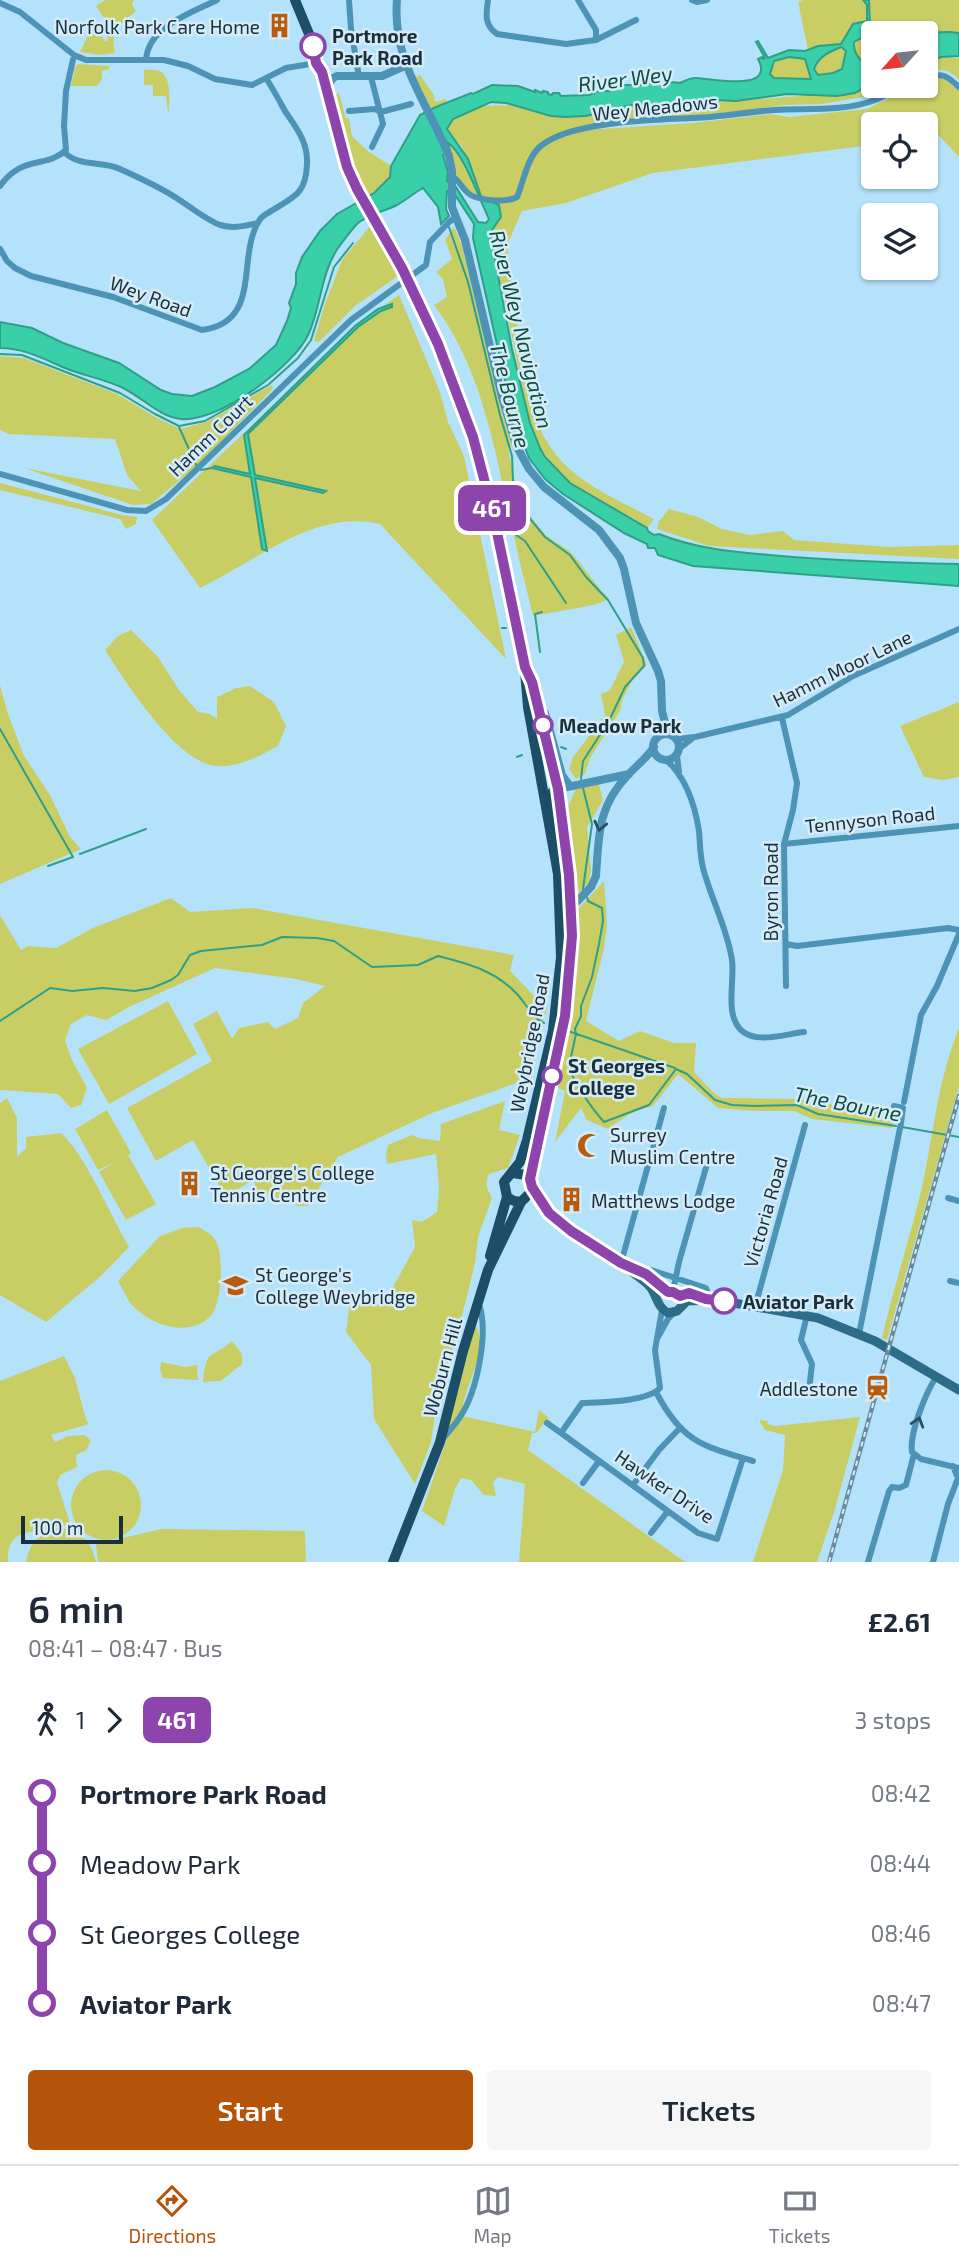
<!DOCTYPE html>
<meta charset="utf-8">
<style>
:root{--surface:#fff;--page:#f6f6f7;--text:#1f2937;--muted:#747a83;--line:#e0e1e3;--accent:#b45309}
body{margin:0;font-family:"Exo 2",sans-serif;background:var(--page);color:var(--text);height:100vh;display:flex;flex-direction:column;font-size:26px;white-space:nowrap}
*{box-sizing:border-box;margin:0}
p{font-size:23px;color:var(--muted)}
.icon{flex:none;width:38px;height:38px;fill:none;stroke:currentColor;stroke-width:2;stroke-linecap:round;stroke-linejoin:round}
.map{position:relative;height:1562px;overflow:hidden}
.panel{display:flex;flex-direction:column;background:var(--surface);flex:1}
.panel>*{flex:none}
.badge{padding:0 14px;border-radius:10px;font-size:24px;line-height:46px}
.needle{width:46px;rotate:243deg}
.tools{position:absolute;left:861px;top:21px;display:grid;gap:14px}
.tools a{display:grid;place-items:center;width:77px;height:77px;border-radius:7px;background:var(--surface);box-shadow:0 2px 5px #0004;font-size:35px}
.scale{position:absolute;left:21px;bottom:18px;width:102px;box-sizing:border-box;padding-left:7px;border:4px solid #19303c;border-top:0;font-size:19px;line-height:24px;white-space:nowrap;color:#19303c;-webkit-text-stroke:5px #d5ecf8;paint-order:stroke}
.map>.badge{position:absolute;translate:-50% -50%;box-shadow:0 0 0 4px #fff}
.legs{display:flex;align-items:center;gap:10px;height:77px;padding:0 28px;font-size:23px}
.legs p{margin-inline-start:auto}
.summary{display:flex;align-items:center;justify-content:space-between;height:119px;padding:0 28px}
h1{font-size:38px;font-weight:600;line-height:52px}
.button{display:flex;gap:14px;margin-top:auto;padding:14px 28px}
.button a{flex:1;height:80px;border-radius:7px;background:var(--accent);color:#fff;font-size:28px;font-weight:600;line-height:80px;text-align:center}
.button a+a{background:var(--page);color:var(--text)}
ul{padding:0 28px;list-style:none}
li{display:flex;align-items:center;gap:24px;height:70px;font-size:26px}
li i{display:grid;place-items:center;width:10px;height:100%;margin:0 9px;background:currentColor}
li i::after{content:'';width:18px;height:18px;margin:-9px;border:5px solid;border-radius:50%;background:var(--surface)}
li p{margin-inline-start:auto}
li:first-child i{background:linear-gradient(#0000 50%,currentColor 0)}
li:last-child i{background:linear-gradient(currentColor 50%,#0000 0)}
.menu{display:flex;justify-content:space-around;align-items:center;height:98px;border-top:2px solid var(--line);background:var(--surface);font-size:19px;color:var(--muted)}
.menu a{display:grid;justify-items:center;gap:4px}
.menu .selected{color:var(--accent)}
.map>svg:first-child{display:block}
.green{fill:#c8ce64}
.water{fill:#39cfa9;stroke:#2f9f88;stroke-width:2;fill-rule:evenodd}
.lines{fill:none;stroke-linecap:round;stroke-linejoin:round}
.stream{stroke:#2f9f88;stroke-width:2}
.minor{stroke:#4d93b6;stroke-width:6}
.tertiary{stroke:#4d93b6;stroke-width:8}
.secondary{stroke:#2d6c89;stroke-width:9}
.primary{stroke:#1c4f67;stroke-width:10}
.rail-casing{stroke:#698b9e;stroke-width:4.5}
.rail{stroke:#d5ecf8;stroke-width:2;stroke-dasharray:5;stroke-linecap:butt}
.oneway{stroke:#294e61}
.line-1-casing{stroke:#fff;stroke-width:16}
.line-1{stroke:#8e44ad;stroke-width:10}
.stop-1-dot{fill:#fff;stroke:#8e44ad;stroke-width:3.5}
.labels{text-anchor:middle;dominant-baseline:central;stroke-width:5;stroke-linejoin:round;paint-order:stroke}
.poi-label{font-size:19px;fill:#19303c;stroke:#d5ecf8;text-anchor:start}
.stop-label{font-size:19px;font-weight:bold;fill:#19303c;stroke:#d5ecf8;text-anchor:start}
.street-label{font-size:19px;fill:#19303c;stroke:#d5ecf8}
.water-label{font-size:21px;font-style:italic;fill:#0e4c3d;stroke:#d5ecf8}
</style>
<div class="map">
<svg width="959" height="1562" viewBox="0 0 959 1562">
<rect width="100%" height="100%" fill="#b5e2fb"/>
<!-- green -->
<path class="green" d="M105,0H134L132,5L136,11C120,24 110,32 115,53L100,55L80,52L93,24L99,30L105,42L108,40L105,33L111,28L96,6Z
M803,0H959V33C939,30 878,38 866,21C850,23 850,33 841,44L818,46L808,50L798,2Z
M870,34L873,35V64L866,65L855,54L854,42Z
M841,47L845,48L846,51L842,69L833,73L818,75L814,69C819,56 829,52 841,47Z
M789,57L805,59L811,79L774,78L770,74L771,65L774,61Z
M941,57L959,58V80C949,69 940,68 926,71V63Z
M78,64L109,66V69L102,71V79L97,86H71L75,67Z
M144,70C148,70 157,69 161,72C172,79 169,101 169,112H168L166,96H153V85H144Z
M420,75L434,95L435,102L446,99L447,104L431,109L428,107L415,77Z
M936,78L944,79L959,91V157L928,124H873V144L871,145L653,173L566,203L522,211L507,245L518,331C516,351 523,375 529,394C534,410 538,426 546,440C569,481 615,498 654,519L647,528C596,501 549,482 530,423L490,233L499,220L480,192L462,147L448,131L450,121L480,106L511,105L551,116L612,110L631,105L736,101L826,94L837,96L873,84L895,86L868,96L822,104L785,105L586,130L692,123L771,114L789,117L867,109L914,86H926V80Z
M339,93L346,119L349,118L352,136L369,152L391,166C392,182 378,190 366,197L354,175L333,96Z
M446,141C463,151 474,180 477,197L452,176Z
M371,225L398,276L355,306L319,342L314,341L325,304L342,260Z
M454,227L462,246L500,405L512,446L508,447C515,486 518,506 547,536C555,543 567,547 574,556C586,570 596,585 609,599L594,605L533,616C526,586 518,557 512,527C495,451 482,368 434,305L447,297L443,279L436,272L452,259L445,240Z
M399,295L440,392L448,422L464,456L506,659L380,524C314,509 257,561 200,588L152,520L364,319Z
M0,356L24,358L117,394L157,418L180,429L206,422L272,385L273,389L198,465L151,504L133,505L24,468L141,491L127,475L115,439L9,434L0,430Z
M0,483L122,515L137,517L136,524L126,529L120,519L0,490Z
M669,509L698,517L722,529L750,535L783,531L794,540L889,547L959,545V559L709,546L657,529L659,521Z
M631,627L647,665L633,679L622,700L620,711L590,758L585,774L576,779L569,769L573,757L605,715L601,694L610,690L624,662L616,635Z
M131,630L158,657L179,690L198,712L210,714L217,719V697L236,688L250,686L274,702L286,726L278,746C259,756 239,768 216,766C177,763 125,681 105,650L118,636Z
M0,685L8,714L24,756L50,795L70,837L81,849L0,884Z
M959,702V777L942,780L924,777L900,726Z
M599,784L603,800L587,827L591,870L589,882L579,894L568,807L576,788Z
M604,881L607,924L604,948L586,1021L619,1041L640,1031L674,1043H696L694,1072L714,1093L722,1098L800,1099L893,1114V1128L812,1119L794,1111H755L718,1108L678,1074L654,1105L629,1114L608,1129L587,1120L581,1108L555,1142L565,1091L556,1087C572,1024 577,972 579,908Z
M171,898L190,912L253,908L514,955L510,971L547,1009L526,1073L514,1084L432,1113L338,1157L308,1206H299L256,1190L254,1180L225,1196L193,1140L156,1161L127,1108L212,1061L193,1024L217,1011L232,1039L239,1028L268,1022L275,1029L298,1018L303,1003L325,986L296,979L215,968L129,1007L106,1020L87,1015L71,1024L65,1040L71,1058L87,1088L81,1105L71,1108L58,1094L0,1090V915L21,950L28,946L56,948L93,928Z
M168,1001L197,1054L109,1104L78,1049Z
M959,1028V1087L887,1340L882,1338C894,1285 912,1232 924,1178C934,1128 939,1076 959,1028Z
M7,1098L17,1118V1157L26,1148V1137L61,1133C87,1157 110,1215 129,1247L102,1275L46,1322L0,1295V1103Z
M505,1101L499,1130L520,1135L508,1168L489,1174C484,1184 487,1189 492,1198L478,1237L475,1263L464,1308L437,1402L431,1442L415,1484L374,1419L371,1365L346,1332L350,1301L383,1305L415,1247L412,1220L422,1222L437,1212L439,1186L436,1154L387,1164L386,1153L388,1145L412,1135L419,1138L440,1141L441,1124Z
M107,1110L131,1153L128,1155L156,1204L126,1220L99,1172L113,1163L98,1170L75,1129Z
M199,1227C205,1231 213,1235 216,1241C224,1256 222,1300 212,1314C192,1340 149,1325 131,1304C126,1297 122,1288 118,1281L160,1236L182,1228Z
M477,1327C488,1356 462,1387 462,1416L535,1432L539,1410L549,1418L536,1433H532L528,1450L685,1562H519L525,1484L498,1477L493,1482L496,1496L484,1495L471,1480L461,1478L455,1489L444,1526L422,1511L446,1441L449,1431V1414L472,1330Z
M232,1341C238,1349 244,1353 242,1364L221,1381L203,1382C206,1347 211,1360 232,1341Z
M64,1356L75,1378L86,1420L89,1424L51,1435L55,1442L68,1436L85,1435L91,1441L86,1450L76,1455L77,1467L60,1475L57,1483L70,1523L60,1528C80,1530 92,1542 96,1562H26C29,1546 36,1537 49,1530C24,1532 7,1532 8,1562H0V1381Z
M161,1362L185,1367L197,1365L198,1380L163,1378L160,1369Z
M860,1417L835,1509L817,1562H753L783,1470L785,1435L765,1430L759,1420L768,1421L767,1424L775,1426Z
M71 1505a35 35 0 1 1 70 0a35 35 0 1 1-70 0Z
M162,1529L305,1531L306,1562H98L96,1544Z"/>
<!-- water -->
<path class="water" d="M863,0H869L870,26L909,33C887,33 872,31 854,42C853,52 858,58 866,65L873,64V83L855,93L837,96L787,94L736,101L713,100L662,106L631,105L586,116L565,117L551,116L506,103L491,102L453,119L447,129L468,159L481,196L499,205L501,217L490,233L512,349L530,423L540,448L545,457L570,483L647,528L648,531L654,535L659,534C699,550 738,552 781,556C840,561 900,563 959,564V586L693,566L658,555L655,548H648L647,544L624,533L563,494L545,479L529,458L513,416L473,238L474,224L455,195L447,191L446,209L449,216L441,224L438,207L423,188C414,193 406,200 397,205C385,211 368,215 358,223C351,230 344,240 338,248C321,273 321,306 309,333C295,366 218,423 181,419C159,417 141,396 121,387C105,380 87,376 70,370C47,361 26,348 0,348V322L32,328L63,343L119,363L161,390L172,394L192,396L215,387L249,369L276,345L287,321L291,308L289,303L296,284V273L302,257L320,231L337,214L374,193L390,177L391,166L420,115L436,107L471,93L473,94L492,85L518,86L535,92V90L542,93L543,91L548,92V94L552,95L553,93H559L561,96L589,95L599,91H610L616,87L623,85H642L644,82C655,86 668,80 680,83C686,81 688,78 695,78C710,78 776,93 758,59L762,57L763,59L765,58L756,42L758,41L768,58L789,50L805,51L818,46L841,44L853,24L867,21V5ZM841,47L846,51L842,69L833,73L818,75L814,69C819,56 829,52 841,47ZM789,57L805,59L811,79L774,78L770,74L774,61ZM447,142C464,153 479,199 489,219L486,223L478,222L456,187L447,181L448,172L443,155L450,150Z
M950,32L959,33V56L941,57L926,62V33H922Z
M392,304V307L381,311L358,327L248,434L255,475L326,491L323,493L255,478L267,551L262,549L251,477L212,468L215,466L250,474L244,435L355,326L378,309Z"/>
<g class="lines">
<!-- stream -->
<path class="stream" d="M449,227L468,282L500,415L512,456L513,482L518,504L545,537L570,555L586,577L608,600L643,658L644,666L625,687L609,721L583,761L581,779
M0,354L22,355L120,393L155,414L179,426L205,421L268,385L298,358L311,340L334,267L353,243
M179,427L197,467
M201,470L212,468
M522,510L515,518L516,535L525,541L566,603
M507,519H514
M480,526L484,525
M502,628H506
M540,652L535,614L542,612
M0,729L73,857L48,866
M561,747L566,749
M517,757L522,755
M80,854L146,829
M583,889L592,824L583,788
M587,897L588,901L602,908L603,921L599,944L592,977L581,1006V1016L575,1029L576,1034L569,1066C572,1081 594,1111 604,1122L649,1105L676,1069L687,1074L715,1100L732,1105L755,1106L797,1105L818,1114L896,1126
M0,1021L50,988L72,991L103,988L135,991L152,988L171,980L178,975L190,955L201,951L262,945L282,937L317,938L334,941L372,967L418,965L438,956C466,963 493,970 514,991C525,1001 531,1017 544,1023
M568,1031L675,1068
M902,1127L959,1137"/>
<!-- minor -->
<path class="minor" d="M349,0L351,29L359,77
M488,0C486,14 484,25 497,34L566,44L596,40V30L578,0
M692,0L697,2L707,0
M0,3L20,12L74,55L86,60H164L188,66L215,79L252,85L286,68L316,63
M596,40L636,20
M146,60C148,27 191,13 217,0
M371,77L383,124L372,147
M926,77C943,73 946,75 959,87
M349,111L375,109L381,112L411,104
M64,152C80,168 102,160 120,169C140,178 160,187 178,199C192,208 205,219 220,225C234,229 244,226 258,223
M452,176C460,181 461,187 468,193C476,201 506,203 517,197C524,181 527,156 542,145C572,121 655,120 694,118C720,117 747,112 774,110C807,108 843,112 875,100C885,96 894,90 904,86
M0,186C23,154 46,169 66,150L64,126L66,91L74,55
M0,249L7,261L15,268L31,276L113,297L202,330C263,322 236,257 259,221C261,216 267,214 271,211C294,197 306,194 307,164C308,142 297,129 285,111C279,100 273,89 266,78
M0,474L127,510L146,511L166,499L351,320L426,265L430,242L449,222L456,217
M782,718L797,783L793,810L784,844L786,986
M676,739L695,737L788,715L853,676L959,629
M679,749L693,738
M677,755L679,772
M666,760C686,777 695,806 699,831C700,843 700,856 703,868C711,899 727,927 732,960C735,982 724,1015 742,1031C757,1044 785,1034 804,1032
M784,844L959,826
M786,944L797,946L948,928L959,930
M904,1102L921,1015L937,986L959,934
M948,1198L959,1201
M621,1263L664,1108
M645,1276L651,1270L706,1288L710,1299
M950,1281L959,1283
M673,1291L679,1262L709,1157
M755,1307L805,1125
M662,1310L655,1350L660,1388C647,1402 602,1402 582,1403L561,1433L698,1533L717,1539L743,1458
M807,1315L801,1340L812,1364L809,1390
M859,1334L901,1123L903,1108L894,1106
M658,1337L668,1319L674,1313
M936,1377C926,1393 909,1433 912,1452L921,1459L959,1468
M781,1390H826
M656,1392C682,1442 702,1446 753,1461
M547,1423L561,1433
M442,1440C448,1432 455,1425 460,1417C477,1392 489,1333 479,1304
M583,1483L599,1461
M633,1485L659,1450L679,1429
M651,1533L668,1511
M868,1562L889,1491L892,1487L899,1488L906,1485L914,1454
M933,1562L948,1504L958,1478L953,1466"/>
<!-- tertiary -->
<path class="tertiary" d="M397,0C392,62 427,101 449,156L452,171V207L465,240L502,397L516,445L529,469L544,487L599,530L620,558L624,569L636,623L658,671L661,681L662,711L668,734
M326,88L333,78L337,76H382L407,65
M545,713L562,775L570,786
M653 747a13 13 0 1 1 26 0a13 13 0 1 1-26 0Z
M558,789L629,774
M572,907L591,887L596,876C599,836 597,807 628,775C637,765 646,759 654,747"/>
<!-- secondary -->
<path class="secondary" d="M532,1187L549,1213L571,1231L623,1264L646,1274L668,1291H673L679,1296
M623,1264C631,1273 644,1279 651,1288C657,1297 658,1308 668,1313L677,1311L687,1301L717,1300L818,1318L875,1341L959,1390"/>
<!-- primary -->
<path class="primary" d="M295,0L314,46L316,63L322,72L350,174L402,268L438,344L473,437L493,513L525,667C535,689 540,714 546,738C566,818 578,903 569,986C562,1051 541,1114 529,1179
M553,791L560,849
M513,1173L526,1175L531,1182L530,1193L521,1202L514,1201L507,1197L504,1182L520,1162L527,1140L553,1030L561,957L558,874L528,707L525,671
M490,1256L507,1197
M393,1562L440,1442L463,1351L488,1270L521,1202"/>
<defs>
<path id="rail" d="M829,1562L959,1096"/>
</defs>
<!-- rail casing -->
<use href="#rail" class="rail-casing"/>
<!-- rail -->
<use href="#rail" class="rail"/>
</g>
<!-- one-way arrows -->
<defs><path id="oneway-chevron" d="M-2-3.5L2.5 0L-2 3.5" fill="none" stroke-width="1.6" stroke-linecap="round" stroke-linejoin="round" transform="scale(1.75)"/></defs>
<g class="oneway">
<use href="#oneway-chevron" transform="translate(600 826) rotate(103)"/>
<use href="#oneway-chevron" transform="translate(918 1422) rotate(-73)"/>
</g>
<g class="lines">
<defs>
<path id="line-1" d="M313,46L316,63L322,72L347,167L357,189L402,268L438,344L473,437L493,513L525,667L532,682L558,789L569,875L572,936L565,1016L530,1179L532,1187L549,1213L571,1231L621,1263L646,1274L668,1292H673L680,1296L689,1293L706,1299L724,1301"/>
</defs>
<!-- line-1 casing -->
<use href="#line-1" class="line-1-casing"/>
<!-- line-1 -->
<use href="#line-1" class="line-1"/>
</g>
<!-- icons -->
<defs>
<symbol id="building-bare" viewBox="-9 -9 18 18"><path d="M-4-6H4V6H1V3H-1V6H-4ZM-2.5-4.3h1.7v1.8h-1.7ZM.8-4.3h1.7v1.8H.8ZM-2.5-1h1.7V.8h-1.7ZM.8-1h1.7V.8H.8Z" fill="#b95b0c" stroke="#d5ecf8" stroke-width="2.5" paint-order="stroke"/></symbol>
<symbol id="mosque-bare" viewBox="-9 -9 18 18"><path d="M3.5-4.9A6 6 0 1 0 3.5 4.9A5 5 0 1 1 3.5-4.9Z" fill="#b95b0c" stroke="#d5ecf8" stroke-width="2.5" paint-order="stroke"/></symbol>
<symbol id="school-bare" viewBox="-9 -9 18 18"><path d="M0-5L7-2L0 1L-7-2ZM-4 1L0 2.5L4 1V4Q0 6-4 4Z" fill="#b95b0c" stroke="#d5ecf8" stroke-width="2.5" paint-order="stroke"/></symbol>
<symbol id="station-bare" viewBox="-9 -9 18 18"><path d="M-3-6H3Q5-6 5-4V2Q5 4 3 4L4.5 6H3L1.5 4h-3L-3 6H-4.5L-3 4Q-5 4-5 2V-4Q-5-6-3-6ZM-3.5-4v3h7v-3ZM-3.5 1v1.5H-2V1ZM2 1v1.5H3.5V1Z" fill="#b95b0c" stroke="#d5ecf8" stroke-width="2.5" paint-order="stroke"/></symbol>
</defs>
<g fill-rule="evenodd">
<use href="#building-bare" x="262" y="8" width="35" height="35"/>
<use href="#mosque-bare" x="572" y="1128" width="35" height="35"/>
<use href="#building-bare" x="172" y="1166" width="35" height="35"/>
<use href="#building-bare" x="554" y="1182" width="35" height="35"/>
<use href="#school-bare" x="218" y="1268" width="35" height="35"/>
<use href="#station-bare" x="860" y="1370" width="35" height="35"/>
</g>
<!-- markers -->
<g class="stop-1-dot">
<circle cx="313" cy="46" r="12"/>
<circle cx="543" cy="725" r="9"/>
<circle cx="552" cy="1076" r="9"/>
<circle cx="724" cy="1301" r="12"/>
</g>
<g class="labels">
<!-- poi labels -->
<g class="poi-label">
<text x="260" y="26" text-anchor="end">Norfolk Park Care Home</text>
<text x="610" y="1134">Surrey<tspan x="610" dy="22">Muslim Centre</tspan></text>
<text x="210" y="1172">St George's College<tspan x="210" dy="22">Tennis Centre</tspan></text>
<text x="591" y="1200">Matthews Lodge</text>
<text x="255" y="1274">St George's<tspan x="255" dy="22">College Weybridge</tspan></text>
<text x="858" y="1388" text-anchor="end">Addlestone</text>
</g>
<!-- stop labels -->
<g class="stop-label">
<text x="332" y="35">Portmore<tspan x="332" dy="22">Park Road</tspan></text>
<text x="559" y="725">Meadow Park</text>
<text x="568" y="1065">St Georges<tspan x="568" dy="22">College</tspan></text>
<text x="743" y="1301">Aviator Park</text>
</g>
<!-- street labels -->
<g class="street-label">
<text transform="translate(655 107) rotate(-6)">Wey Meadows</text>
<text transform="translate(151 296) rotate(20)">Wey Road</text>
<text transform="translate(210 435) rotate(-44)">Hamm Court</text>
<text transform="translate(842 668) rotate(-26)">Hamm Moor Lane</text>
<text transform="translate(870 819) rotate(-6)">Tennyson Road</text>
<text transform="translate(770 892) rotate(-90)">Byron Road</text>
<text transform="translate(529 1043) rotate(-79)">Weybridge Road</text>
<text transform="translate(765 1212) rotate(-74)">Victoria Road</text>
<text transform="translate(442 1367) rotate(-75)">Woburn Hill</text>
<text transform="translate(665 1486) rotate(34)">Hawker Drive</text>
</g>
<!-- water labels -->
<g class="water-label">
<text transform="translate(625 78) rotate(-7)">River Wey</text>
<text transform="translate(522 329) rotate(76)">River Wey Navigation</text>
<text transform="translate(511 395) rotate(76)">The Bourne</text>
<text transform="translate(848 1103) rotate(11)">The Bourne</text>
</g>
</g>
</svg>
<div class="tools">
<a><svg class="needle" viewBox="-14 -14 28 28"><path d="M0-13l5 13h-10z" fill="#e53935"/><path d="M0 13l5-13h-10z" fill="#747a83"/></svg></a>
<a><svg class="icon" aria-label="locate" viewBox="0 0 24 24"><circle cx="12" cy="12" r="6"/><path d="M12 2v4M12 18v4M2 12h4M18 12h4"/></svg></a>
<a><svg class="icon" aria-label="layers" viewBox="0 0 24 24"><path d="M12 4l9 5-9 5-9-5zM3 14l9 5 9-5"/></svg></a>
</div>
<div class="scale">100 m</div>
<b class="badge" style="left:492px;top:508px;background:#8e44ad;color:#fff">461</b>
</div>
<section class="panel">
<div class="summary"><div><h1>6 min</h1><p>08:41 – 08:47 · Bus</p></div><b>£2.61</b></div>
<div class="legs"><svg class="icon" aria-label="walk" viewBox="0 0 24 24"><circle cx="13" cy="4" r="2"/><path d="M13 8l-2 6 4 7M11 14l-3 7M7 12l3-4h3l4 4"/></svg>1<svg class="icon" aria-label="forward" viewBox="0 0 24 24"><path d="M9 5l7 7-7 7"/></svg><b class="badge" style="background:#8e44ad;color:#fff">461</b><p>3 stops</p></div>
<ul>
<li><i style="color:#8e44ad"></i><b>Portmore Park Road</b><p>08:42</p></li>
<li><i style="color:#8e44ad"></i><span>Meadow Park</span><p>08:44</p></li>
<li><i style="color:#8e44ad"></i><span>St Georges College</span><p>08:46</p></li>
<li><i style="color:#8e44ad"></i><b>Aviator Park</b><p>08:47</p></li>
</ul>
<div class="button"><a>Start</a><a>Tickets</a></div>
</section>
<nav class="menu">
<a class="selected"><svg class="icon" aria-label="directions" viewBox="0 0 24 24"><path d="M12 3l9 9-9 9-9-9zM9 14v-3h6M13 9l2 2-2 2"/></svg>Directions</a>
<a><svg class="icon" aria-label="map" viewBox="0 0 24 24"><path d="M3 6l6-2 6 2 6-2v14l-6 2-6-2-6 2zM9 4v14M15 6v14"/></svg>Map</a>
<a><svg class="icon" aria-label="tickets" viewBox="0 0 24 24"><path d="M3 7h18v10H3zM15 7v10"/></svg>Tickets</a>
</nav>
